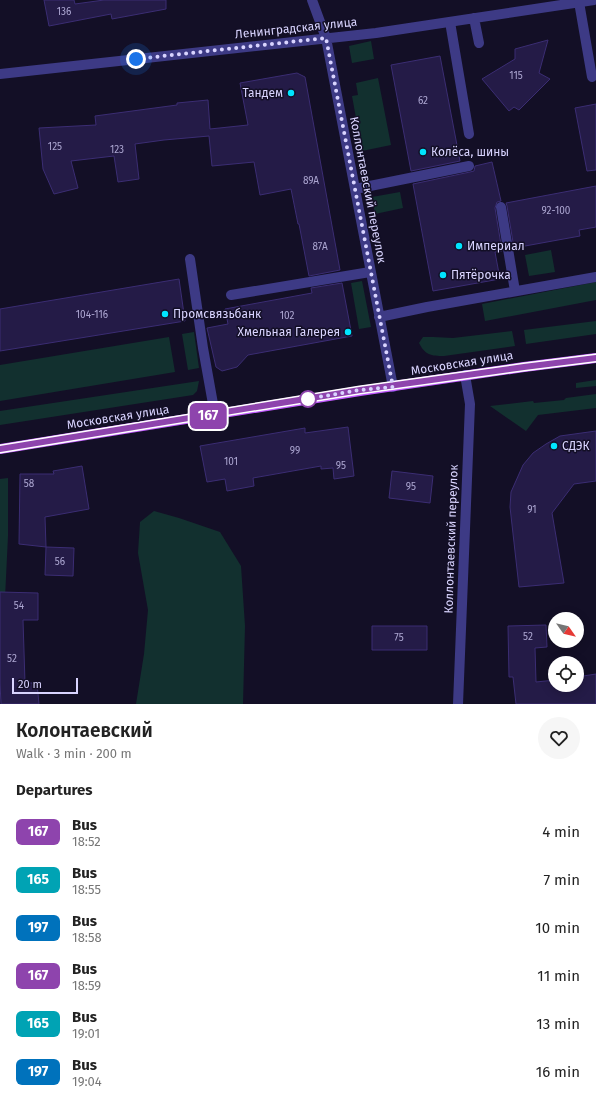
<!DOCTYPE html>
<meta charset="utf-8">
<style>
:root{--surface:#fff;--page:#f6f6f6;--text:#222;--muted:#767676}
body{margin:0;font-family:"Fira Sans",sans-serif;background:var(--page);color:var(--text);height:100vh;display:flex;flex-direction:column;font-size:15px;white-space:nowrap}
*{box-sizing:border-box;margin:0}
p{font-size:13px;color:var(--muted)}
.icon{flex:none;width:22px;height:22px;fill:none;stroke:currentColor;stroke-width:2;stroke-linecap:round;stroke-linejoin:round}
.map{position:relative;height:704px;overflow:hidden}
.side{display:flex;flex-direction:column;background:var(--surface);flex:1}
.side>*{flex:none}
.badge{padding:0 8px;border-radius:6px;font-size:14px;line-height:26px}
.needle{width:26px;rotate:124deg}
.tools{position:absolute;left:548px;top:612px;display:grid;gap:8px}
.tools a{display:grid;place-items:center;width:36px;height:36px;border-radius:50%;background:var(--surface);box-shadow:0 2px 10px #0003;font-size:20px}
.scale{position:absolute;left:12px;bottom:10px;width:66px;box-sizing:border-box;padding-left:4px;border:2px solid #d9d4ff;border-top:0;font-size:11px;line-height:14px;white-space:nowrap;color:#d9d4ff;-webkit-text-stroke:3px #130f26;paint-order:stroke}
.you{position:absolute;width:20px;height:20px;margin:-10px;border:3px solid #fff;border-radius:50%;background:#1a73e8;box-shadow:0 0 0 6px #1a73e833}
.map>.badge{position:absolute;translate:-50% -50%;box-shadow:0 0 0 2px #fff}
h2{padding:0 16px;font-size:15px;line-height:36px}
.round{display:grid;place-items:center;flex:none;width:42px;height:42px;border-radius:21px;background:var(--page)}
.headline{display:flex;align-items:center;justify-content:space-between;height:68px;padding:0 16px}
h1{font-size:19px;font-weight:600;line-height:30px}
ul{padding:0;list-style:none}
li{display:flex;align-items:center;gap:12px;height:48px;padding:0 16px}
li div{flex:1}
li b{display:block;font-size:15px}
li em{font-style:normal}
li .badge{min-width:44px;font-weight:700;text-align:center}
.map>svg:first-child{display:block}
.green{fill:#12302f}
.building{fill:#241b47;stroke:#3b2d73}
.lines{fill:none;stroke-linecap:round;stroke-linejoin:round}
.minor{stroke:#3d3a85;stroke-width:10}
.major{stroke:#c25bff;stroke-width:10}
.line-casing{stroke:#fff;stroke-width:9}
.line{stroke:#8e44ad;stroke-width:6}
.walk{stroke:#d9d4ff;stroke-width:4;stroke-dasharray:0 7.2}
.poi-dot{fill:#00e5ff;stroke:#130f26;stroke-width:1.5}
.stop-dot{fill:#fff;stroke:#8e44ad;stroke-width:2}
.labels{text-anchor:middle;dominant-baseline:central;stroke-width:3;stroke-linejoin:round;paint-order:stroke}
.number-label{font-size:10px;fill:#aca6d1}
.street-label{font-size:12px;fill:#d9d4ff;stroke:#130f26}
.poi-label{font-size:12px;fill:#d9d4ff;stroke:#130f26;text-anchor:start}
</style>
<div class="map">
<svg width="596" height="704" viewBox="0 0 596 704">
<rect width="100%" height="100%" fill="#130f26"/>
<!-- green -->
<path class="green" d="M371,41L374,59L352,63L349,46Z
M378,78L391,145L362,151L352,96L358,95L356,83Z
M400,192L403,208L375,214L372,197Z
M551,250L555,272L529,276L525,255Z
M362,281L371,327L359,329L351,283Z
M596,282V300L485,321L482,304Z
M596,321V334L526,344L524,330Z
M512,331L515,346L444,356C431,356 425,355 419,343L423,337H433L453,338Z
M194,332L199,368L188,370L182,334Z
M169,337L175,372L0,401V365Z
M596,380V386L576,388V383Z
M199,381L197,391L193,395L0,425V411Z
M596,394V408L538,415L526,431L490,406L533,401L534,403L564,400L566,398Z
M8,478V536L5,598L0,596V479Z
M154,511L179,518L220,532L241,566L245,626L243,704H136L144,654L148,610L138,553L140,522Z"/>
<!-- building -->
<path class="building" d="M44,0H74L75,4L104,0H166V9L112,19L111,14L49,26Z
M548,40L539,73L550,79L519,110L514,107L509,111L482,79L515,59V49Z
M440,56L460,161L411,171L391,65Z
M297,73L305,77L340,270L309,276L299,224H298L291,189L260,195L254,162L212,166L209,136L164,140L135,144L139,179L118,182L114,156L71,161L78,188L54,194L43,169L39,128L96,125L95,116L177,105V103L208,100L210,129L248,125L240,83Z
M596,104V170L587,171L575,108Z
M492,162L501,201L497,202L495,208L502,251L495,252L500,279L433,291L413,184L470,172L474,171L475,166Z
M596,186V227L579,230L580,236L514,248L507,206L506,203Z
M179,279L185,321L0,351V309Z
M342,283L352,336L248,355L237,367L222,371L216,367L207,328L228,324L225,309L312,293L311,288Z
M348,427L354,476L334,479L333,468L321,469V466L253,478L254,486L227,491L225,479L207,482L200,446L305,428V433Z
M596,431V481L574,484L552,513L564,583L519,587L510,507L511,492L523,465L533,453L546,444L560,436Z
M82,466L89,509L45,517L46,547L19,544L20,474H54L53,471Z
M392,471L433,476L430,503L389,498Z
M46,547L74,548L73,576L45,575Z
M0,592L38,593V620H23L25,683H37L39,704H1L0,683Z
M546,625L547,647L535,648L536,682L555,680V685H577V677L596,674V704H516L513,677H509L508,626Z
M372,626H427V650H372Z"/>
<g class="lines">
<!-- minor -->
<path class="minor" d="M312,0L326,38L393,387
M579,2L592,77
M474,18L479,43
M450,22L469,134
M0,74L376,33L594,0
M355,189L469,166
M501,207L515,291
M190,259L203,348L215,415
M231,295L370,272
M379,317L427,307L596,277
M458,704L470,404L465,375"/>
<!-- major -->
<path class="major" d="M0,449L360,391L524,367L596,358"/>
</g>
<g class="lines">
<defs>
<path id="line" d="M0,449L360,390L524,367L596,358"/>
</defs>
<!-- line casing -->
<use href="#line" class="line-casing"/>
<!-- line -->
<use href="#line" class="line"/>
<!-- walk -->
<path class="walk" d="M136,59L326,38L393,387L360,390L301,400L308,399"/>
</g>
<!-- markers -->
<g class="poi-dot">
<circle cx="291" cy="93" r="4"/>
<circle cx="423" cy="152" r="4"/>
<circle cx="459" cy="246" r="4"/>
<circle cx="443" cy="275" r="4"/>
<circle cx="165" cy="314" r="4"/>
<circle cx="348" cy="332" r="4"/>
<circle cx="554" cy="446" r="4"/>
</g>
<circle class="stop-dot" cx="308" cy="399" r="8"/>
<g class="labels">
<!-- number labels -->
<g class="number-label">
<text x="64" y="12">136</text>
<text x="516" y="76">115</text>
<text x="423" y="101">62</text>
<text x="55" y="147">125</text>
<text x="117" y="150">123</text>
<text x="311" y="181">89А</text>
<text x="556" y="211">92-100</text>
<text x="320" y="247">87А</text>
<text x="92" y="315">104-116</text>
<text x="287" y="316">102</text>
<text x="295" y="451">99</text>
<text x="231" y="462">101</text>
<text x="341" y="466">95</text>
<text x="29" y="484">58</text>
<text x="411" y="487">95</text>
<text x="532" y="510">91</text>
<text x="60" y="562">56</text>
<text x="19" y="606">54</text>
<text x="528" y="637">52</text>
<text x="399" y="638">75</text>
<text x="12" y="659">52</text>
</g>
<!-- street labels -->
<g class="street-label">
<text transform="translate(296 28) rotate(-6)">Ленинградская улица</text>
<text transform="translate(368 190) rotate(79)">Коллонтаевский переулок</text>
<text transform="translate(462 363) rotate(-9)">Московская улица</text>
<text transform="translate(118 417) rotate(-9)">Московская улица</text>
<text transform="translate(451 539) rotate(-88)">Коллонтаевский переулок</text>
</g>
<!-- poi labels -->
<g class="poi-label">
<text x="283" y="93" text-anchor="end">Тандем</text>
<text x="431" y="152">Колёса, шины</text>
<text x="467" y="246">Империал</text>
<text x="451" y="275">Пятёрочка</text>
<text x="173" y="314">Промсвязьбанк</text>
<text x="340" y="332" text-anchor="end">Хмельная Галерея</text>
<text x="562" y="446">СДЭК</text>
</g>
</g>
</svg>
<div class="tools">
<a><svg class="needle" viewBox="-14 -14 28 28"><path d="M0-13l5 13h-10z" fill="#e53935"/><path d="M0 13l5-13h-10z" fill="#767676"/></svg></a>
<a><svg class="icon" aria-label="locate" viewBox="0 0 24 24"><circle cx="12" cy="12" r="6"/><path d="M12 2v4M12 18v4M2 12h4M18 12h4"/></svg></a>
</div>
<div class="scale">20 m</div>
<div class="you" style="left:136px;top:59px"></div>
<b class="badge" style="left:208px;top:416px;background:#8e44ad;color:#fff">167</b>
</div>
<section class="side">
<div class="headline"><div><h1>Колонтаевский</h1><p>Walk · 3 min · 200 m</p></div><a class="round"><svg class="icon" aria-label="heart" viewBox="0 0 24 24"><path d="M12 20l-8-8c-3-5 5-10 8-4 3-6 11-1 8 4z"/></svg></a></div>
<h2>Departures</h2>
<ul>
<li><span class="badge" style="background:#8e44ad;color:#fff">167</span><div><b>Bus</b><p>18:52</p></div><em>4 min</em></li>
<li><span class="badge" style="background:#00a3b4;color:#fff">165</span><div><b>Bus</b><p>18:55</p></div><em>7 min</em></li>
<li><span class="badge" style="background:#0072bc;color:#fff">197</span><div><b>Bus</b><p>18:58</p></div><em>10 min</em></li>
<li><span class="badge" style="background:#8e44ad;color:#fff">167</span><div><b>Bus</b><p>18:59</p></div><em>11 min</em></li>
<li><span class="badge" style="background:#00a3b4;color:#fff">165</span><div><b>Bus</b><p>19:01</p></div><em>13 min</em></li>
<li><span class="badge" style="background:#0072bc;color:#fff">197</span><div><b>Bus</b><p>19:04</p></div><em>16 min</em></li>
</ul>
</section>
